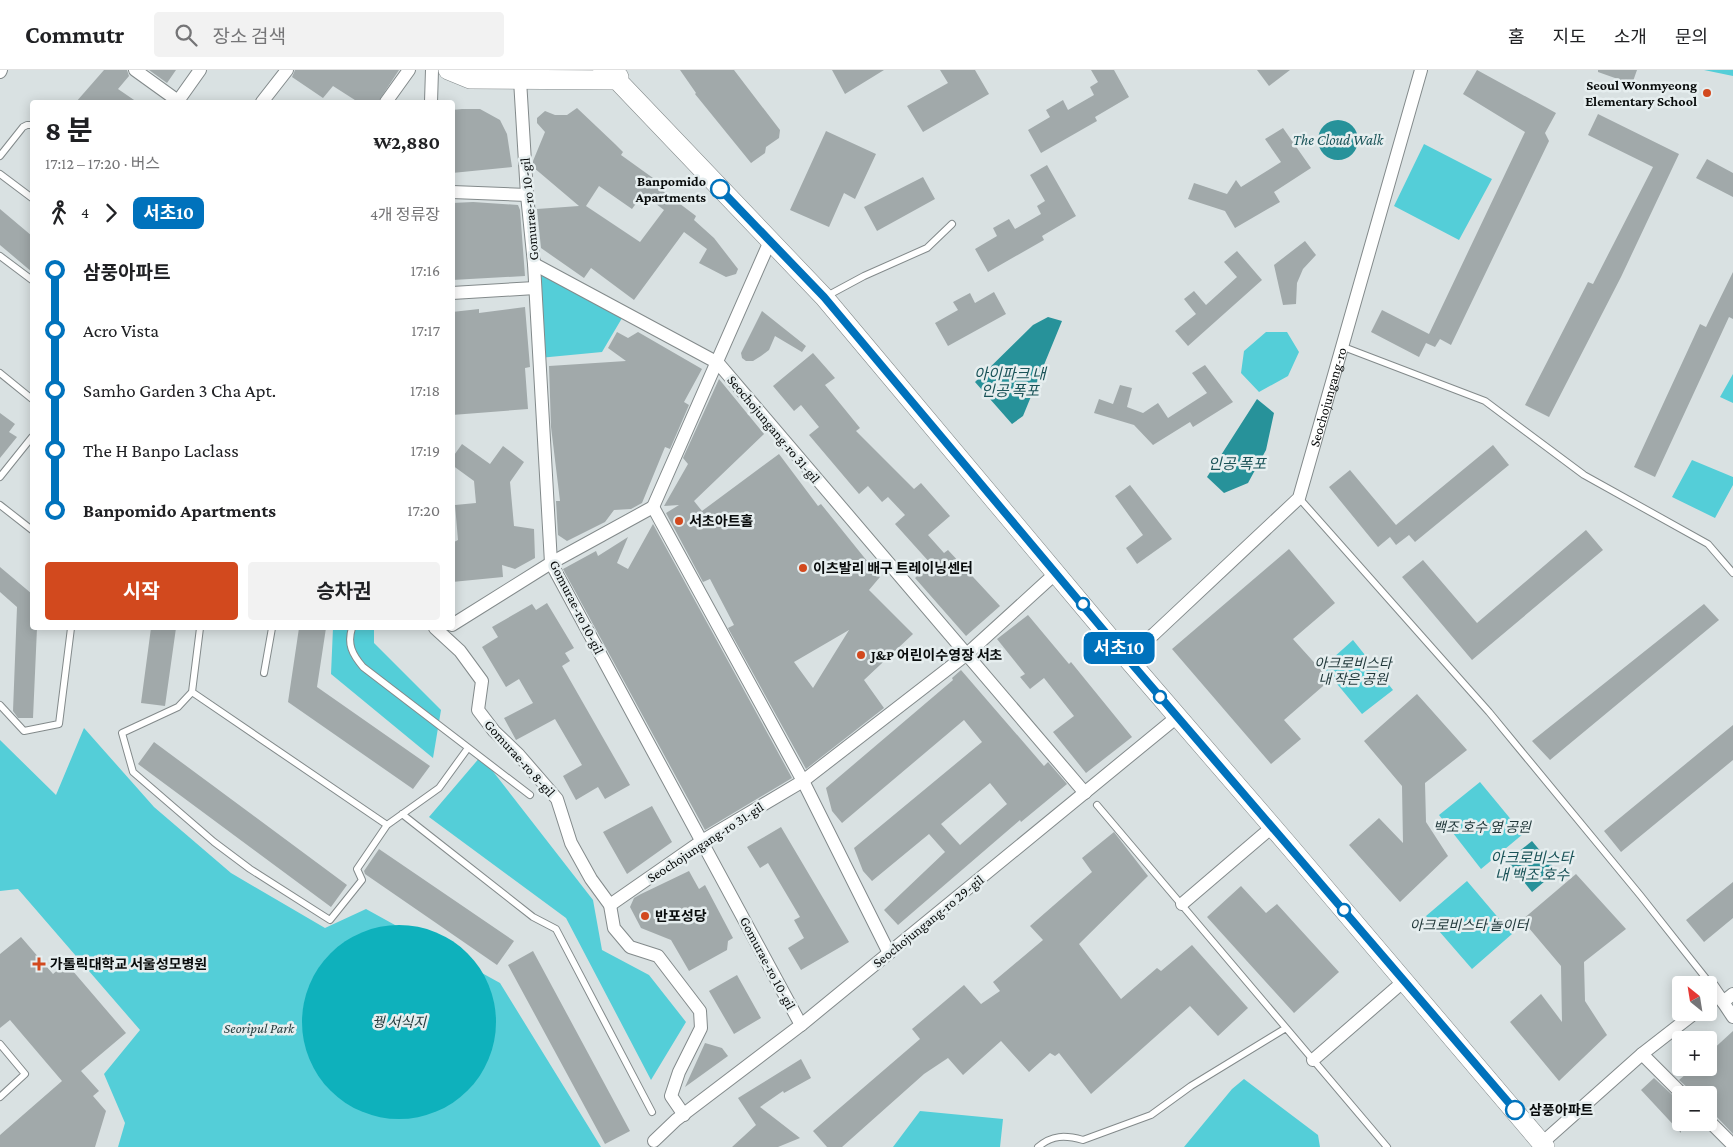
<!DOCTYPE html>
<html lang="ko">
<meta charset="utf-8">
<style>
:root{--surface:#fff;--page:#f2f2f2;--text:#202124;--muted:#757577;--line:#e0e0e0;--accent:#d2491e}
body{margin:0;font-family:"Crimson Pro","Noto Sans KR",serif;background:var(--page);color:var(--text);height:100vh;display:flex;flex-direction:column;font-size:19px;white-space:nowrap}
*{box-sizing:border-box;margin:0}
p{font-size:16px;color:var(--muted)}
.icon{flex:none;width:28px;height:28px;fill:none;stroke:currentColor;stroke-width:2;stroke-linecap:round;stroke-linejoin:round}
.map{position:relative;flex:1;overflow:hidden}
.details{position:absolute;left:30px;top:30px;width:425px;height:530px;display:flex;flex-direction:column;background:var(--surface);border-radius:5px;box-shadow:0 2px 12px #0003}
.details>*{flex:none}
.badge{padding:0 10px;border-radius:8px;font-size:18px;line-height:32px}
.needle{width:32px;rotate:330deg}
.buttons{position:absolute;left:1672px;top:906px;display:grid;gap:10px}
.buttons a{display:grid;place-items:center;width:45px;height:45px;border-radius:5px;background:var(--surface);box-shadow:0 2px 12px #0003;font-size:25px}
.map>.badge{position:absolute;translate:-50% -50%;box-shadow:0 0 0 2px #fff}
.legs{display:flex;align-items:center;gap:8px;height:55px;padding:0 15px;font-size:16px}
.legs p{margin-inline-start:auto}
.headline{display:flex;align-items:center;justify-content:space-between;height:85px;padding:0 15px}
h1{font-size:28px;font-weight:700;line-height:38px}
.action{display:flex;gap:10px;margin-top:auto;padding:10px 15px}
.action a{flex:1;height:58px;border-radius:5px;background:var(--accent);color:#fff;font-size:20px;font-weight:700;line-height:58px;text-align:center}
.action a+a{background:var(--page);color:var(--text)}
ul{padding:0 15px;list-style:none}
li{display:flex;align-items:center;gap:18px;height:60px;font-size:19px}
li i{display:grid;place-items:center;width:8px;height:100%;margin:0 6px;background:currentColor}
li i::after{content:'';width:12px;height:12px;margin:-6px;border:4px solid;border-radius:50%;background:var(--surface)}
li p{margin-inline-start:auto}
li:first-child i{background:linear-gradient(#0000 50%,currentColor 0)}
li:last-child i{background:linear-gradient(currentColor 50%,#0000 0)}
header{display:flex;align-items:center;gap:30px;box-sizing:border-box;height:70px;padding:0 25px;background:var(--surface);border-bottom:1px solid var(--line)}
header strong{font-size:24px}
nav{display:flex;gap:28px;margin-inline-start:auto;font-size:18px}
.search{width:350px;height:45px;background:var(--page);display:flex;align-items:center;gap:12px;box-sizing:border-box;padding:0 18px;border-radius:5px;color:var(--muted);font-size:19px}
.map>svg:first-child{display:block}
.green{fill:#54ced8}
.forest{fill:#0eb1bc}
.water{fill:#27929a}
.building{fill:#a1a9aa;fill-rule:evenodd}
.lines{fill:none;stroke-linecap:round;stroke-linejoin:round}
.lane-casing{stroke:#838a8b;stroke-width:8}
.street-casing{stroke:#838a8b;stroke-width:14}
.secondary-casing{stroke:#838a8b;stroke-width:20}
.lane{stroke:#fff;stroke-width:6}
.street{stroke:#fff;stroke-width:12}
.secondary{stroke:#fff;stroke-width:19}
.line-1-casing{stroke:#fff;stroke-width:11}
.line-1{stroke:#0072bc;stroke-width:8}
.poi-dot{fill:#d2491e;stroke:#e6eeef;stroke-width:2}
.stop-1-dot{fill:#fff;stroke:#0072bc;stroke-width:2.5}
.labels{text-anchor:middle;dominant-baseline:central;stroke-width:5;stroke-linejoin:round;paint-order:stroke}
.poi-label{font-size:14px;font-weight:bold;fill:#090c0c;stroke:#e6eeef;text-anchor:start}
.stop-label{font-size:14px;font-weight:bold;fill:#090c0c;stroke:#e6eeef;text-anchor:end}
.street-label{font-size:14px;fill:#090c0c;stroke:#e6eeef}
.park-label{font-size:14px;font-style:italic;fill:#1f3638;stroke:#e6eeef}
.water-label{font-size:15px;font-style:italic;fill:#1a5358;stroke:#e6eeef}
</style>
<header>
<strong>Commutr</strong>
<div class="search"><svg class="icon" aria-label="search" viewBox="0 0 24 24"><circle cx="10" cy="10" r="6"/><path d="M15 15l6 6"/></svg>장소 검색</div>
<nav><a>홈</a><a>지도</a><a>소개</a><a>문의</a></nav>
</header>
<div class="map">
<svg width="1733" height="1077" viewBox="0 0 1733 1077">
<rect width="100%" height="100%" fill="#d9e1e2"/>
<!-- green -->
<path class="green" d="M1704,0H1733V6Z
M1424,74L1492,109L1459,170L1394,136Z
M534,194L625,243L602,282L539,288Z
M1266,262H1287L1299,282L1288,306L1259,322L1241,303L1244,281Z
M1733,304V333L1720,327Z
M1692,390L1733,407V415L1715,448L1672,427Z
M333,558H374V573L441,640L433,688L331,604Z
M1353,570L1393,620L1362,644L1323,597Z
M84,658L154,737L231,803L325,858L366,839L500,913L601,1077H118L125,1053L104,1004L140,960L18,819L0,821V670L56,725Z
M481,686L593,830L602,880L649,905L686,952L651,1010L566,848L429,747Z
M1480,712L1523,764L1481,799L1439,745Z
M1467,811L1512,864L1472,899L1426,846Z
M1244,1009L1318,1065L1320,1077H1184L1232,1019Z
M920,1041L1003,1049L1000,1077H893Z"/>
<!-- forest -->
<path class="forest" d="M302 952a97 97 0 1 1 194 0a97 97 0 1 1-194 0Z"/>
<!-- water -->
<path class="water" d="M1318 70a20 20 0 1 1 40 0a20 20 0 1 1-40 0Z
M1048,247L1062,251L1023,346L1012,354L975,312L1033,255Z
M1257,329L1274,343L1266,380L1248,413L1224,423L1207,407Z
M1532,771L1557,801L1532,822L1507,791Z"/>
<!-- building -->
<path class="building" d="M104,0H127L129,6L118,19L137,32H76Z
M149,0H176L167,13Z
M295,0H399L378,32H358L333,16L323,28L292,7Z
M680,0H734L780,60L779,68L766,77L765,83L751,93L695,24L696,23Z
M832,0H884L845,24Z
M940,0H975L989,24L923,62L907,36L948,13Z
M1091,0H1114L1129,27L1095,47L1097,51L1041,83L1028,60L1050,47L1046,40L1063,30L1068,40L1094,25L1090,17L1098,12Z
M1257,0H1290L1269,16Z
M1477,0L1556,43L1545,63L1549,71L1451,275L1440,269L1435,277L1426,273L1419,287L1371,262L1382,240L1429,264L1525,62L1463,24Z
M1598,0H1637L1632,14L1598,2Z
M577,38L615,74L623,82L621,85L653,108L651,112L696,146L694,150L714,168L738,199L736,204L726,207L699,193L707,179L684,162L634,230L591,198L584,208L541,178L537,139L579,136L533,97V91L545,62L537,53V48L545,41L555,45H567ZM599,116L632,139L643,124L664,140L640,172L586,136Z
M462,39H480L500,50L507,64L512,97L452,103V40Z
M1598,44L1679,84L1621,207L1549,347L1525,335L1588,212L1593,214L1653,97L1588,65Z
M1283,58L1311,98L1274,122L1280,132L1235,158L1225,141L1188,129L1194,113L1227,124L1236,110L1241,117L1281,92L1265,69Z
M826,61L876,84L855,129L844,123L829,157L790,140Z
M1707,89L1733,103V127L1696,108Z
M1047,95L1076,146L1042,166L1044,170L988,202L975,179L997,166L993,158L1009,149L1015,159L1041,144L1037,136L1045,131L1030,105Z
M923,107L935,129L877,161L864,137Z
M473,132L518,135L520,140L525,206L452,210V133Z
M0,139L32,166V202L0,175Z
M1305,171L1316,185L1303,199L1297,213L1296,234L1283,235L1274,195Z
M1237,181L1262,210L1188,276L1175,261L1196,244L1184,229L1194,221L1206,235L1237,207L1224,192Z
M1733,202V249L1729,247L1655,407L1634,397L1700,254L1706,257Z
M994,222L1006,244L948,276L935,253L958,240L953,232L970,223L975,233Z
M525,237L530,297L525,298L528,339L452,345V242L479,239V243Z
M762,241L806,276L802,282L775,266L769,280L761,286L753,291H746L742,288L741,283Z
M617,262L628,268L638,262L702,299L684,332L689,335L670,379L665,377L642,433L631,439L614,440L605,452L567,471L558,465L556,431H560L551,357L549,296L626,291L608,278Z
M813,283L835,308L825,315L860,358L856,361L914,419L921,413L950,446L928,465L944,483L948,480L1000,536L966,566L915,508L931,494L895,454L905,445L888,427L882,432L868,416L859,424L809,365L819,357L801,335L794,341L773,316Z
M1205,295L1233,332L1193,357L1190,352L1153,375L1134,355L1094,343L1099,329L1113,334L1120,315L1132,318L1127,337L1143,343L1158,333L1168,348L1207,323L1192,303Z
M719,309L764,364L694,431L702,441L779,384L818,436L821,434L880,507L869,520L913,564L864,610L884,638L806,699L728,558L734,555L710,509L703,512L666,443L679,435L664,436L688,394L683,388ZM849,560L813,618L794,592Z
M0,343L15,354L9,362L17,367L0,388Z
M462,374L490,394L503,376L524,392L510,412L514,456L534,459L535,488L515,499L502,495L503,507L452,512V473L458,470L455,435L476,433L474,411L452,395V388Z
M1493,375L1509,395L1415,472L1409,465L1396,475L1390,467L1378,477L1329,417L1350,400L1396,455Z
M1130,415L1172,469L1137,494L1126,478L1143,465L1115,426Z
M653,454L792,708L705,760L563,499L596,481L598,486L628,467L617,493L628,499Z
M1586,460L1603,480L1472,590L1402,507L1423,490L1477,553Z
M1289,479L1335,533L1293,569L1330,610L1284,650L1301,669L1271,694L1172,579Z
M0,497L32,524V558H37L33,648H18L13,641L17,537L0,522Z
M547,533L574,578L565,583L570,591L562,596L630,715L605,729L598,717L576,730L563,706L582,695L555,649L516,670L504,648L533,633L519,609L506,617L482,577L498,567L492,557L532,534L536,540Z
M1704,534L1719,550L1550,690L1532,671Z
M1028,545L1069,594L1071,592L1132,667L1086,703L1053,662L1074,646L1044,608L1030,619L1020,607L1025,604L997,569Z
M151,558H176L165,636L141,633Z
M299,558H326L317,617L430,696L413,719L288,632Z
M961,600L1044,696L1048,692L1067,714L1021,752L1020,750L898,855L884,840L945,782L929,764L872,811L863,801L854,778L982,672L964,650L842,753L832,741L826,718L953,610L952,608ZM990,713L1007,734L960,775L941,754Z
M1417,624L1467,680L1425,713L1426,752L1448,786L1400,832L1349,775L1379,748L1403,773L1402,716L1364,671Z
M1733,655V690L1621,782L1604,761Z
M154,672L347,815L331,837L138,694Z
M652,736L672,772L627,804L603,762Z
M781,757L849,872L801,900L788,878L804,868L794,850L800,847L768,793L760,798L747,777Z
M1114,762L1148,806L1079,874L1121,929L1157,898L1161,901L1192,875L1248,938L1218,966L1190,936L1091,1024L1059,983L1055,986L1050,983L1029,1002L1001,971L963,1005L948,988L924,1004L842,1077H827L813,1061L920,969L912,959L964,915L981,934L1000,921L993,912L1043,870L1030,856L1092,802L1082,788Z
M379,779L514,871L497,895L365,804L364,801Z
M689,801L699,819L705,815L733,868L728,871L727,880L689,901L671,870L641,858L630,837L634,828L641,824Z
M1576,804L1626,859L1584,892L1585,931L1607,965L1559,1011L1510,952L1541,924L1562,952L1561,896L1522,850Z
M1733,812V848L1704,872L1686,850Z
M1241,816L1266,843L1277,834L1339,902L1294,943L1207,847Z
M21,867L53,904L66,893L126,963L81,1001L99,1021L93,1026L106,1041L95,1077H0V1065L62,1011L10,950L0,958V884Z
M533,881L630,1061L605,1074L508,895Z
M737,905L761,948L734,964L709,921Z
M1733,961V1064L1715,1045L1709,1043V1025H1691L1689,1019L1679,1010L1693,998H1709V983Z
M705,973L722,978L728,986L685,1017Z
M801,989L811,1008L784,1023L783,1021L760,1037L800,1068L778,1077H732L756,1055L738,1028Z
M1654,1008L1681,1033V1063L1641,1020Z"/>
<g class="lines">
<defs>
<path id="lane" d="M0,86L23,57L27,55H32
M0,104L32,128
M0,186L32,210
M825,227L864,206L927,178L952,154
M1341,276L1485,331L1584,405L1708,474L1733,503
M0,303L32,329
M0,407L32,367
M1299,428L1489,642L1640,825L1712,916
M0,435L32,460
M200,558L192,622L387,755
M352,558C347,574 352,584 363,597L530,725
M264,603L272,558
M192,622L178,637L122,663L133,702L214,772L250,799L330,850L362,810L357,799L387,755L439,718L468,678
M0,635L24,661L59,654L71,558
M1097,735L1387,1077
M402,744L533,847L556,859L652,1042
M0,974L25,1004L0,1027
M1038,1077C1052,1065 1065,1065 1083,1070L1151,1045L1191,1016L1286,958"/>
<g id="street">
<path d="M135,0L178,31L200,0"/>
<path d="M0,2L1,0"/>
<path d="M520,10L527,125L534,194L551,493L801,955"/>
<path d="M262,32L287,0"/>
<path d="M386,32L409,0"/>
<path d="M431,32L432,0"/>
<path d="M452,122L527,125"/>
<path d="M534,194L718,293L1085,723"/>
<path d="M452,223L535,218"/>
<path d="M653,437L803,711L889,883"/>
<path d="M653,437L770,171"/>
<path d="M452,555L551,493L653,437"/>
<path d="M435,558L460,581L482,611L478,640L494,661L518,684L557,729L571,773L591,809L610,835L614,858L630,877L658,886L700,941L701,958L679,1002L671,1026L684,1045"/>
<path id="s1" d="M1126,587L1154,564L1299,428L1421,0"/>
<path d="M1182,834L1272,757"/>
<path d="M610,835L702,771L803,711L967,584L1057,502"/>
<path d="M1712,916L1723,932L1733,924"/>
<path d="M1723,932L1733,947"/>
<path d="M1642,984L1683,1025"/>
<path d="M1313,990L1404,911"/>
<path d="M1709,1051L1733,1075"/>
<path d="M654,1071L676,1050L801,955L1177,647"/>
<path d="M1542,1073L1642,984L1696,942"/>
</g>
<path id="secondary" d="M448,0L470,9L617,10L619,7
M603,0L617,10L824,227L1126,587L1290,777L1545,1077"/>
</defs>
<!-- lane casing -->
<use href="#lane" class="lane-casing"/>
<!-- street casing -->
<use href="#street" class="street-casing"/>
<!-- secondary casing -->
<use href="#secondary" class="secondary-casing"/>
<!-- lane -->
<use href="#lane" class="lane"/>
<!-- street -->
<use href="#street" class="street"/>
<!-- secondary -->
<use href="#secondary" class="secondary"/>
</g>
<g class="lines">
<defs>
<path id="line-1" d="M720,119L824,227L1126,587L1515,1040"/>
</defs>
<!-- line-1 casing -->
<use href="#line-1" class="line-1-casing"/>
<!-- line-1 -->
<use href="#line-1" class="line-1"/>
</g>
<!-- markers -->
<g class="poi-dot">
<circle cx="1707" cy="23" r="5"/>
<circle cx="679" cy="451" r="5"/>
<circle cx="803" cy="498" r="5"/>
<circle cx="861" cy="585" r="5"/>
<circle cx="645" cy="846" r="5"/>
<path d="M36.5 886.5h5v5h5v5h-5v5h-5v-5h-5v-5h5z"/>
</g>
<g class="stop-1-dot">
<circle cx="720" cy="119" r="9"/>
<circle cx="1083" cy="534" r="6"/>
<circle cx="1160" cy="627" r="6"/>
<circle cx="1344" cy="840" r="6"/>
<circle cx="1515" cy="1040" r="9"/>
</g>
<g class="labels">
<!-- poi labels -->
<g class="poi-label">
<text x="1697" y="15" text-anchor="end">Seoul Wonmyeong<tspan x="1697" dy="16">Elementary School</tspan></text>
<text x="689" y="451">서초아트홀</text>
<text x="813" y="498">이츠발리 배구 트레이닝센터</text>
<text x="871" y="585">J&amp;P 어린이수영장 서초</text>
<text x="655" y="846">반포성당</text>
<text x="50" y="894">가톨릭대학교 서울성모병원</text>
</g>
<!-- stop labels -->
<g class="stop-label">
<text x="706" y="111">Banpomido<tspan x="706" dy="16">Apartments</tspan></text>
<text x="1529" y="1040" text-anchor="start">삼풍아파트</text>
</g>
<!-- street labels -->
<g class="street-label">
<text transform="translate(529 139) rotate(-95)">Gomurae-ro 10-gil</text>
<text stroke="none"><textPath href="#s1" startOffset="340">Seochojungang-ro</textPath></text>
<text transform="translate(774 359) rotate(50)">Seochojungang-ro 31-gil</text>
<text transform="translate(577 537) rotate(63)">Gomurae-ro 10-gil</text>
<text transform="translate(520 688) rotate(48)">Gomurae-ro 8-gil</text>
<text transform="translate(705 772) rotate(-33)">Seochojungang-ro 31-gil</text>
<text transform="translate(928 851) rotate(-39)">Seochojungang-ro 29-gil</text>
<text transform="translate(768 893) rotate(62)">Gomurae-ro 10-gil</text>
</g>
<!-- park labels -->
<g class="park-label">
<text x="1353" y="593">아크로비스타<tspan x="1353" dy="16">내 작은 공원</tspan></text>
<text x="1482" y="757">백조 호수 옆 공원</text>
<text x="1469" y="855">아크로비스타 놀이터</text>
<text x="399" y="952">꿩 서식지</text>
<text x="259" y="958">Seoripul Park</text>
</g>
<!-- water labels -->
<g class="water-label">
<text x="1338" y="70">The Cloud Walk</text>
<text x="1010" y="304">아이파크 내<tspan x="1010" dy="17">인공 폭포</tspan></text>
<text x="1237" y="394">인공 폭포</text>
<text x="1532" y="788">아크로비스타<tspan x="1532" dy="17">내 백조 호수</tspan></text>
</g>
</g>
</svg>
<div class="buttons">
<a><svg class="needle" viewBox="-14 -14 28 28"><path d="M0-13l5 13h-10z" fill="#e53935"/><path d="M0 13l5-13h-10z" fill="#757577"/></svg></a>
<a>+</a>
<a>−</a>
</div>
<b class="badge" style="left:1119px;top:578px;background:#0072bc;color:#fff">서초10</b>
<section class="details">
<div class="headline"><div><h1>8 분</h1><p>17:12 – 17:20 · 버스</p></div><b>₩2,880</b></div>
<div class="legs"><svg class="icon" aria-label="walk" viewBox="0 0 24 24"><circle cx="13" cy="4" r="2"/><path d="M13 8l-2 6 4 7M11 14l-3 7M7 12l3-4h3l4 4"/></svg>4<svg class="icon" aria-label="forward" viewBox="0 0 24 24"><path d="M9 5l7 7-7 7"/></svg><b class="badge" style="background:#0072bc;color:#fff">서초10</b><p>4개 정류장</p></div>
<ul>
<li><i style="color:#0072bc"></i><b>삼풍아파트</b><p>17:16</p></li>
<li><i style="color:#0072bc"></i><span>Acro Vista</span><p>17:17</p></li>
<li><i style="color:#0072bc"></i><span>Samho Garden 3 Cha Apt.</span><p>17:18</p></li>
<li><i style="color:#0072bc"></i><span>The H Banpo Laclass</span><p>17:19</p></li>
<li><i style="color:#0072bc"></i><b>Banpomido Apartments</b><p>17:20</p></li>
</ul>
<div class="action"><a>시작</a><a>승차권</a></div>
</section>
</div>
